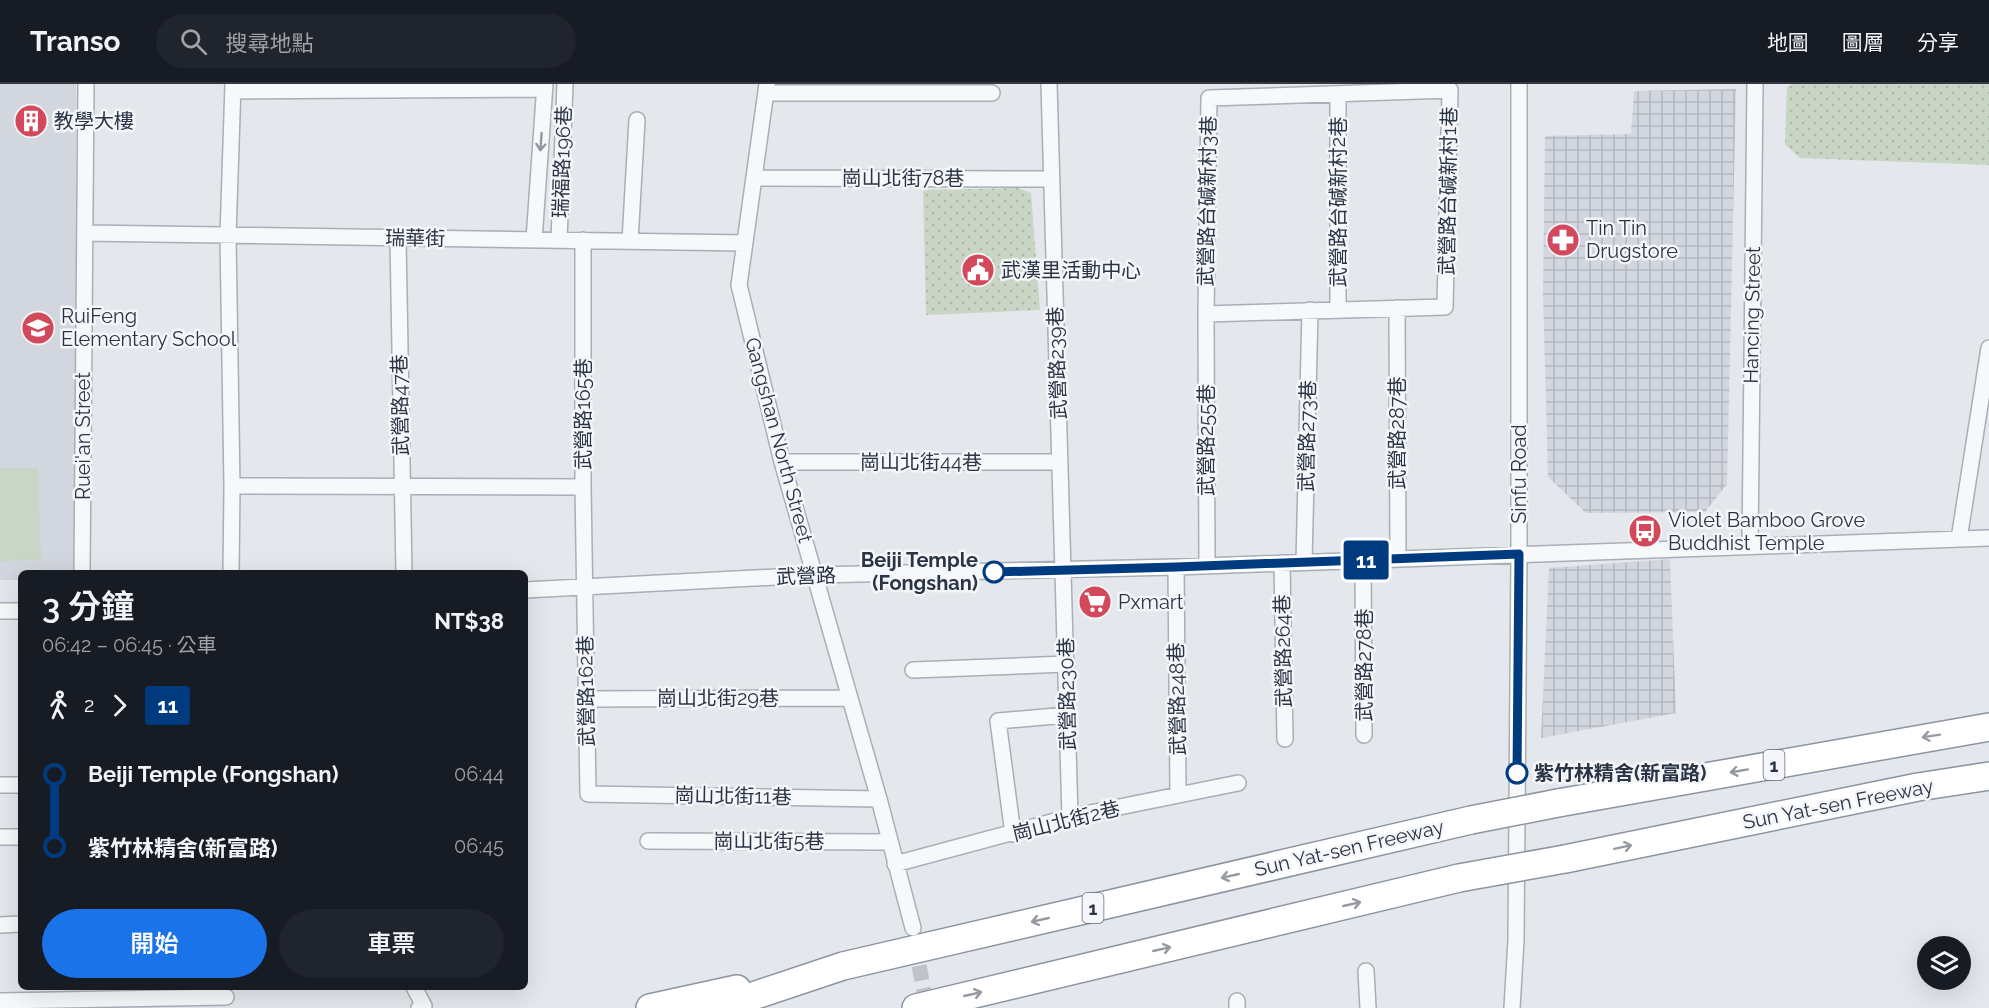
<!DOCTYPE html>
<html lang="zh-TW">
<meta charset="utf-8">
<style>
:root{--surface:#171b24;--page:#20242c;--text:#f1f3f6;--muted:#9ea1a6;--line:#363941;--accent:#1a73e8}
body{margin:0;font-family:Raleway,"Noto Sans TC",sans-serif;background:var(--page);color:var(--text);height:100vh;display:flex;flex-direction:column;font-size:22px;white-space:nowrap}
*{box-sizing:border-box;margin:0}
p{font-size:20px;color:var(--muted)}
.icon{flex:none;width:33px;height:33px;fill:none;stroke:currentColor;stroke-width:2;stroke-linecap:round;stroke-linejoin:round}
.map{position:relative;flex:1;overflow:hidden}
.sheet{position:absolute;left:18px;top:486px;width:510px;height:420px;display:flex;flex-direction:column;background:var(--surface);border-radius:9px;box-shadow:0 6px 24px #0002}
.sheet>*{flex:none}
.badge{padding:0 12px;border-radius:4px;font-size:21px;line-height:39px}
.controls{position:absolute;left:1917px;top:852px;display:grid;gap:12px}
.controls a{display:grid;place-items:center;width:54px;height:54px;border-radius:50%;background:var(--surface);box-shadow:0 6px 24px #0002;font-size:30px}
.map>.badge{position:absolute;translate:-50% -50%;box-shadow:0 0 0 3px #fff}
.legs{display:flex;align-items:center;gap:9px;height:66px;padding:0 24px;font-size:20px}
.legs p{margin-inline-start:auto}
.headline{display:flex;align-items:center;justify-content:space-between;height:102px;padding:0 24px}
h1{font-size:33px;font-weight:600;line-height:45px}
.button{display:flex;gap:12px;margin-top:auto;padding:12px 24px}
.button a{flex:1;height:69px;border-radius:36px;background:var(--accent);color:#fff;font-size:24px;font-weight:600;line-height:69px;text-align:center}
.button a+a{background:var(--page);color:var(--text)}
ul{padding:0 24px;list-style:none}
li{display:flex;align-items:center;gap:21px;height:72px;font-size:22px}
li i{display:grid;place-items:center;width:9px;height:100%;margin:0 8px;background:currentColor}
li i::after{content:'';width:15px;height:15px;margin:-8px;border:4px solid;border-radius:50%;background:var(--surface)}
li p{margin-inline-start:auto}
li:first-child i{background:linear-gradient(#0000 50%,currentColor 0)}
li:last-child i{background:linear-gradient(currentColor 50%,#0000 0)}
header{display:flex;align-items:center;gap:36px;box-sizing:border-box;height:84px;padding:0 30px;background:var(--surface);border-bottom:2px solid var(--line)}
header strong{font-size:28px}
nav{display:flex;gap:33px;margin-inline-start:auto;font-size:21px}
.search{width:420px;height:54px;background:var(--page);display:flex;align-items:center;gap:15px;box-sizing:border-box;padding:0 21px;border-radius:33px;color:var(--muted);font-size:22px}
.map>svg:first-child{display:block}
.built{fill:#d2d6de}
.industrial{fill:url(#industrial-grid)}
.grass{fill:url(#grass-dots)}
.garden{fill:#c9d6c5}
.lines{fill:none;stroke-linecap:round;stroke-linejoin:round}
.street-tunnel{stroke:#bfc3cb;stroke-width:15;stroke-dasharray:15 8;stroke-linecap:butt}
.street-casing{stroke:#a9aeb7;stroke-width:18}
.highway-casing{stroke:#8b94a3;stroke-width:30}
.street{stroke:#f7f8fa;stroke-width:15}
.highway{stroke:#fff;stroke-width:27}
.highway-bridge-casing{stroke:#8b94a3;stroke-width:30;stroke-linecap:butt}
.highway-bridge{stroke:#fff;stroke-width:27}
.oneway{stroke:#9196a0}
.oneway2{stroke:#959aa2}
.line-1-casing{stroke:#fff;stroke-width:14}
.line-1{stroke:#003b80;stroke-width:9}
.stop-1-dot{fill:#fff;stroke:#003b80;stroke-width:3}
.labels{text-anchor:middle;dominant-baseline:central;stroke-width:5;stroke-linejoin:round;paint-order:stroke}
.shield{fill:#f4f6f9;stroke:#676e7b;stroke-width:1.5}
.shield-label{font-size:18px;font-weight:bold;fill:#2b3445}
.poi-label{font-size:20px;fill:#2b3445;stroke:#f4f6f9;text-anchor:start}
.street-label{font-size:20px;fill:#2b3445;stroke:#f4f6f9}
.stop-label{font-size:20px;font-weight:bold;fill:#2b3445;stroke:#f4f6f9;text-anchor:end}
</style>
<header>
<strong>Transo</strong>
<div class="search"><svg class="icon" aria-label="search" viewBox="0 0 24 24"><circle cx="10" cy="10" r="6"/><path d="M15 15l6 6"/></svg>搜尋地點</div>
<nav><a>地圖</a><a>圖層</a><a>分享</a></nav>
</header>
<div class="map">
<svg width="1989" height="924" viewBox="0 0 1989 924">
<defs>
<pattern id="industrial-grid" width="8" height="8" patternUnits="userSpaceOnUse" patternTransform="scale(1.5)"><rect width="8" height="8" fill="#d2d6de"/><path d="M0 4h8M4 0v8" fill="none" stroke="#b4b8c0"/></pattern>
<pattern id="grass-dots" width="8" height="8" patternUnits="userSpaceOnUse" patternTransform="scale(1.5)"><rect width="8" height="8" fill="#c9d6c5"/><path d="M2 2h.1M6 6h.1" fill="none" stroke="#adb8ab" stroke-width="1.8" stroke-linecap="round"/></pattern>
</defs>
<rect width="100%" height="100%" fill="#e4e7ec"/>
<!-- built -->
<path class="built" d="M0,0H76L77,489H21V496H0Z"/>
<!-- industrial -->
<path class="industrial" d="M1736,5L1727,400L1705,428L1586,429L1548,393L1543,209L1545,52L1631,50L1634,7Z
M1670,475L1676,629L1541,654L1549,484Z"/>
<!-- grass -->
<path class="grass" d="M1792,0H1989V81L1800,74L1785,60L1787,3Z
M1018,104L1031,109L1040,226L926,231L923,106Z"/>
<!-- garden -->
<path class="garden" d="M0,384H38L41,476L0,477Z"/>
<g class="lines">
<!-- street-tunnel -->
<path class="street-tunnel" d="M915,859L927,924"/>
<defs>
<path id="street" d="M767,0L739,201L782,378L879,715L913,844
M1049,0L1070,733
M233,7L544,5
M766,9H992
M1338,10V226
M754,94L1052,95
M85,149L745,159
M398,154L404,489
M534,156L545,0
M559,156L565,0
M583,156V403L588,710L879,715
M630,157L637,36
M1397,224L1398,475
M1206,230L1445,223L1450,6L1209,14L1206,230L1207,482
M782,378H1059
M232,402L583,403
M1959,455L1989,264
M1750,462L1755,0
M1363,476L1364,651
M1304,478L1310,226
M1282,479L1285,655
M1176,483L1178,710
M82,489L86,0
M231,489L232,402L228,152L233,0
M525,506L814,491L1176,483L1989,454
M0,527H21
M913,586L1067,580
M586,615L850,614
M0,701H21
M1013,750L998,637L1067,631
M0,753H21
M648,757L890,758
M895,780L1070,733L1238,699
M0,841L21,840
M1366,887L1368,924
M414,903L424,922L419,924
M0,917L226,913
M1237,917V924
M1512,924L1516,856L1519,470V0"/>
<path id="highway" d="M1558,719L1989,643
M1565,775L1918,703L1989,692
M650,924L737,905
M717,924L843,882L1471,736
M916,924L1459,794"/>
</defs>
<!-- street casing -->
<use href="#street" class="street-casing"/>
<!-- highway casing -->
<use href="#highway" class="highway-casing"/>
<!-- street -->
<use href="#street" class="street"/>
<!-- highway -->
<use href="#highway" class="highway"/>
<defs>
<path id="highway-bridge" d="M1471,736L1558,719
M1459,794L1565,775"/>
</defs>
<!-- highway-bridge casing -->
<use href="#highway-bridge" class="highway-bridge-casing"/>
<!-- highway-bridge -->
<use href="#highway-bridge" class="highway-bridge"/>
</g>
<!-- one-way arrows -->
<defs><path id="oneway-shaft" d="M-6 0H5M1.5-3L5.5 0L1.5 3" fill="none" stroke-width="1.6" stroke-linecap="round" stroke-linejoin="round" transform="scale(1.5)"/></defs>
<use class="oneway" href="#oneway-shaft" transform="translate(541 58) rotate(94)"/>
<g class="oneway2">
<use href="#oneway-shaft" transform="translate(1931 652) rotate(171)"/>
<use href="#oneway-shaft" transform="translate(1739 687) rotate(170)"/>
<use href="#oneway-shaft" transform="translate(1623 763) rotate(-12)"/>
<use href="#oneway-shaft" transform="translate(1230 792) rotate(167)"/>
<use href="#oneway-shaft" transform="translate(1352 820) rotate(-13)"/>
<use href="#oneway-shaft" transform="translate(1040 836) rotate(167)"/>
<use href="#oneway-shaft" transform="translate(1162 865) rotate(-13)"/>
<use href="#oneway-shaft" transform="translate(973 910) rotate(-13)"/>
</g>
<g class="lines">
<defs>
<path id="line-1" d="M994,488L1176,483L1519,470L1517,689"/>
</defs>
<!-- line-1 casing -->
<use href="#line-1" class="line-1-casing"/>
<!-- line-1 -->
<use href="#line-1" class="line-1"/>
</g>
<!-- icons -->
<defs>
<symbol id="building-disc" viewBox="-11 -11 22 22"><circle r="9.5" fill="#d1495b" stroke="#f4f6f9"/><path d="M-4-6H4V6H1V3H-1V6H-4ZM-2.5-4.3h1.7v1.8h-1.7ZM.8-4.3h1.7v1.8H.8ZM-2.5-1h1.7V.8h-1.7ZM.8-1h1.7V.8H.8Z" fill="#fff"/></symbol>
<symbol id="pharmacy-disc" viewBox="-11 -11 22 22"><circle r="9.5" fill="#d1495b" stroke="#f4f6f9"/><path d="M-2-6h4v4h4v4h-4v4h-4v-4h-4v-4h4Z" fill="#fff"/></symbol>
<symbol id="civic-disc" viewBox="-11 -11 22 22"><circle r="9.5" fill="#d1495b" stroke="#f4f6f9"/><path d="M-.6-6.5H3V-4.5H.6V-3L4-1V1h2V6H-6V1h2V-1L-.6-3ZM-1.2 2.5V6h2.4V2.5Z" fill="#fff"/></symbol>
<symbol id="school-disc" viewBox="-11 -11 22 22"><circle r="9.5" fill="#d1495b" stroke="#f4f6f9"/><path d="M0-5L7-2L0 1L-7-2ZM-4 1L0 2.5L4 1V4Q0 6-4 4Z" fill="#fff"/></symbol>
<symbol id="bus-disc" viewBox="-11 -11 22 22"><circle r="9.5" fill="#d1495b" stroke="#f4f6f9"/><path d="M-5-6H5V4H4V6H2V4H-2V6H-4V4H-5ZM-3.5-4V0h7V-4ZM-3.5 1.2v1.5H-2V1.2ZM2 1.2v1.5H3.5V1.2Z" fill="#fff"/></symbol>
<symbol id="supermarket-disc" viewBox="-11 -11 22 22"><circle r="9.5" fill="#d1495b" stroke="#f4f6f9"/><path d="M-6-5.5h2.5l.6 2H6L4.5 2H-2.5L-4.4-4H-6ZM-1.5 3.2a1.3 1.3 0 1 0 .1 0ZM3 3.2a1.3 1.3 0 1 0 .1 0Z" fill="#fff"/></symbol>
</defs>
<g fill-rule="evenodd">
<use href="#building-disc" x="12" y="18" width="38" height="38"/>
<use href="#pharmacy-disc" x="1544" y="137" width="38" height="38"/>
<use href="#civic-disc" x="959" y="167" width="38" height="38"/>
<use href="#school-disc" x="19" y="225" width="38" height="38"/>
<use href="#bus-disc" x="1626" y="428" width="38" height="38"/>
<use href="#supermarket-disc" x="1076" y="499" width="38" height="38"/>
</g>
<!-- markers -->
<g class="stop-1-dot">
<circle cx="994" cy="488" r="10"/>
<circle cx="1517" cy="689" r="10"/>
</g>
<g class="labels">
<!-- shield labels -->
<g class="shield">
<rect x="1763.5" y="666" width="21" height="30" rx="4.5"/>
<rect x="1082.5" y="809" width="21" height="30" rx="4.5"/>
</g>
<g class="shield-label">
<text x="1774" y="681">1</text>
<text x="1093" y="824">1</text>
</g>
<!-- poi labels -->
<g class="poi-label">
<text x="54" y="37">教學大樓</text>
<text x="1586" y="144">Tin Tin<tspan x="1586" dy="23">Drugstore</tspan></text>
<text x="1001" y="186">武漢里活動中心</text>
<text x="61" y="232">RuiFeng<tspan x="61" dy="23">Elementary School</tspan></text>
<text x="1668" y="436">Violet Bamboo Grove<tspan x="1668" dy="23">Buddhist Temple</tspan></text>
<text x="1118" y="518">Pxmart</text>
</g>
<!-- street labels -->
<g class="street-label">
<text transform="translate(562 78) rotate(-88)">瑞福路196巷</text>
<text x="903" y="94">崗山北街78巷</text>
<text transform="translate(1448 107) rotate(-89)">武營路台碱新村1巷</text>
<text transform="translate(1207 117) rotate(-89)">武營路台碱新村3巷</text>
<text transform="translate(1338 118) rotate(-90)">武營路台碱新村2巷</text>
<text transform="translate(415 154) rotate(1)">瑞華街</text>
<text transform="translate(1752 231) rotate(-89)">Hancing Street</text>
<text transform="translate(1057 279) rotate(-92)">武營路239巷</text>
<text transform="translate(400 321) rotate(-91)">武營路47巷</text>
<text transform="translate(583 330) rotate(-90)">武營路165巷</text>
<text transform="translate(1397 349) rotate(-90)">武營路287巷</text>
<text transform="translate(83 352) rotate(-90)">Ruei'an Street</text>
<text transform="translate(1307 352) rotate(-89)">武營路273巷</text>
<text transform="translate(779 356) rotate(75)">Gangshan North Street</text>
<text transform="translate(1206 356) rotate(-90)">武營路255巷</text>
<text x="921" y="378">崗山北街44巷</text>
<text transform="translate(1519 390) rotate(-90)">Sinfu Road</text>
<text transform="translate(806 492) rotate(-2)">武營路</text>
<text transform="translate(1283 567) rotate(-91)">武營路264巷</text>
<text transform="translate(1364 581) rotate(-90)">武營路278巷</text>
<text transform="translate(586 607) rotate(-91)">武營路162巷</text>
<text transform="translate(1067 610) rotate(-91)">武營路230巷</text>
<text x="718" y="614">崗山北街29巷</text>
<text transform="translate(1177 615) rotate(-91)">武營路248巷</text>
<text transform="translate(733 712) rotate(1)">崗山北街11巷</text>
<text transform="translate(1838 720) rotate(-11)">Sun Yat-sen Freeway</text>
<text transform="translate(1066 737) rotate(-14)">崗山北街2巷</text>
<text x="769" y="757">崗山北街5巷</text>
<text transform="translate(1349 764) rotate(-13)">Sun Yat-sen Freeway</text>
</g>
<!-- stop labels -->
<g class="stop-label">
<text x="978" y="476">Beiji Temple<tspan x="978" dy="23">(Fongshan)</tspan></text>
<text x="1534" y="689" text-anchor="start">紫竹林精舍(新富路)</text>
</g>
</g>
</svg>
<div class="controls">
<a><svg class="icon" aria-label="layers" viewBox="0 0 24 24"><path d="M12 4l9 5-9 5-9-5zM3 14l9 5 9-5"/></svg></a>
</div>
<b class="badge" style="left:1366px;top:476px;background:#003b80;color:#fff">11</b>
<section class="sheet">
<div class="headline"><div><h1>3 分鐘</h1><p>06:42 – 06:45 · 公車</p></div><b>NT$38</b></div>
<div class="legs"><svg class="icon" aria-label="walk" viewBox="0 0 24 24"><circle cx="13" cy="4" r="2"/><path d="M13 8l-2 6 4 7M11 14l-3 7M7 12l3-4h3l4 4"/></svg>2<svg class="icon" aria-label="forward" viewBox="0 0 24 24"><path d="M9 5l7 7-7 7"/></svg><b class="badge" style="background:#003b80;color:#fff">11</b></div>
<ul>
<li><i style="color:#003b80"></i><b>Beiji Temple (Fongshan)</b><p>06:44</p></li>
<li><i style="color:#003b80"></i><b>紫竹林精舍(新富路)</b><p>06:45</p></li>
</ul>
<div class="button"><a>開始</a><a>車票</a></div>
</section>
</div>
